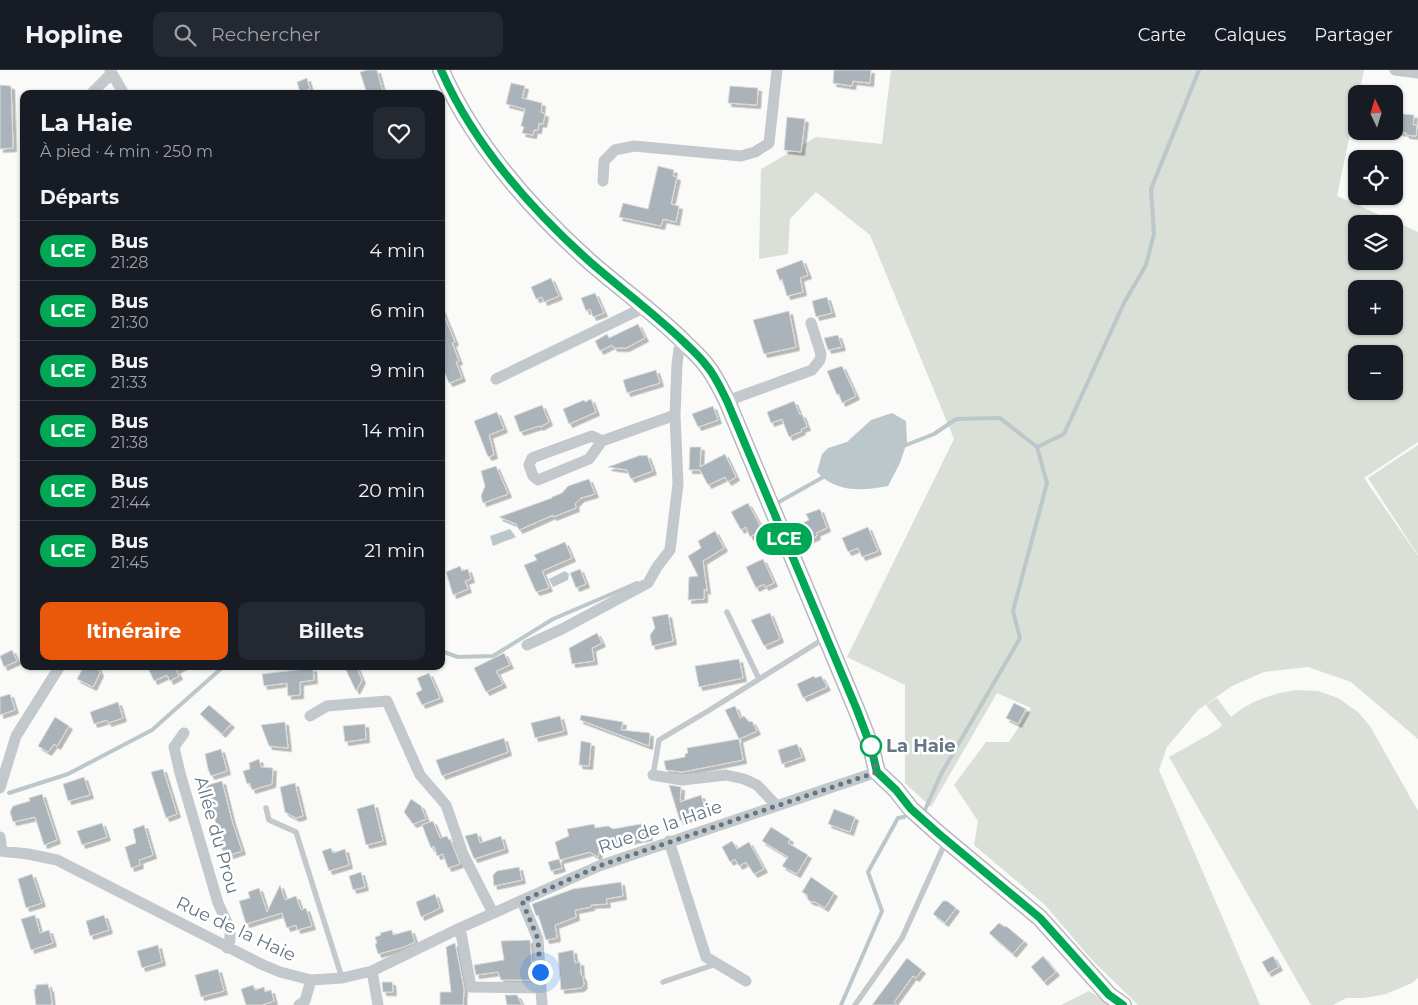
<!DOCTYPE html>
<html lang="fr">
<meta charset="utf-8">
<style>
:root{--surface:#171b24;--page:#242831;--text:#f1f3f6;--muted:#9ea1a6;--line:#363941;--accent:#ea580c}
body{margin:0;font-family:Montserrat,sans-serif;background:var(--page);color:var(--text);height:100vh;display:flex;flex-direction:column;font-size:19px;white-space:nowrap}
*{box-sizing:border-box;margin:0}
p{font-size:16px;color:var(--muted)}
.icon{flex:none;width:28px;height:28px;fill:none;stroke:currentColor;stroke-width:2;stroke-linecap:round;stroke-linejoin:round}
.map{position:relative;flex:1;overflow:hidden}
.side{position:absolute;left:20px;top:20px;width:425px;height:580px;display:flex;flex-direction:column;background:var(--surface);border-radius:10px;box-shadow:0 1px 4px #0004}
.side>*{flex:none}
.badge{padding:0 10px;border-radius:16px;font-size:18px;line-height:32px}
.needle{width:32px;rotate:356deg}
.buttons{position:absolute;left:1348px;top:15px;display:grid;gap:10px}
.buttons a{display:grid;place-items:center;width:55px;height:55px;border-radius:10px;background:var(--surface);box-shadow:0 1px 4px #0004;font-size:25px}
.you{position:absolute;width:25px;height:25px;margin:-12px;border:4px solid #fff;border-radius:50%;background:#1a73e8;box-shadow:0 0 0 8px #1a73e833}
.map>.badge{position:absolute;translate:-50% -50%;box-shadow:0 0 0 2px #fff}
h2{padding:0 20px;font-size:19px;line-height:45px}
.round{display:grid;place-items:center;flex:none;width:52px;height:52px;border-radius:10px;background:var(--page)}
.summary{display:flex;align-items:center;justify-content:space-between;height:85px;padding:0 20px}
h1{font-size:24px;font-weight:700;line-height:38px}
.button{display:flex;gap:10px;margin-top:auto;padding:10px 20px}
.button a{flex:1;height:58px;border-radius:10px;background:var(--accent);color:#fff;font-size:20px;font-weight:700;line-height:58px;text-align:center}
.button a+a{background:var(--page);color:var(--text)}
ul{padding:0;list-style:none}
li{display:flex;align-items:center;gap:15px;height:60px;padding:0 20px;border-top:1px solid var(--line)}
li div{flex:1}
li b{display:block;font-size:19px}
li em{font-style:normal}
li .badge{min-width:55px;font-weight:700;text-align:center}
header{display:flex;align-items:center;gap:30px;box-sizing:border-box;height:70px;padding:0 25px;background:var(--surface);border-bottom:1px solid var(--line)}
header strong{font-size:24px}
nav{display:flex;gap:28px;margin-inline-start:auto;font-size:18px}
.search{width:350px;height:45px;background:var(--page);display:flex;align-items:center;gap:12px;box-sizing:border-box;padding:0 18px;border-radius:10px;color:var(--muted);font-size:19px}
.map>svg:first-child{display:block}
.green{fill:#dadfd7;fill-rule:evenodd}
.water{fill:#bbc7cb}
.lines{fill:none;stroke-linecap:round;stroke-linejoin:round}
.stream{stroke:#bbc7cb;stroke-width:4}
.building{fill:#aab3b9;stroke:#dcdcda;filter:url(#shadow)}
.secondary-casing{stroke:#b3babf;stroke-width:18}
.lane{stroke:#c3c8cc;stroke-width:5.5}
.street{stroke:#c3c8cc;stroke-width:11}
.secondary{stroke:#fff;stroke-width:15}
.line-casing{stroke:#fff;stroke-width:11}
.line{stroke:#00a754;stroke-width:8}
.walk{stroke:#657683;stroke-width:5;stroke-dasharray:0 9}
.stop-dot{fill:#fff;stroke:#00a754;stroke-width:2.5}
.labels{text-anchor:middle;dominant-baseline:central;stroke-width:5;stroke-linejoin:round;paint-order:stroke}
.stop-label{font-size:18px;font-weight:bold;fill:#657683;stroke:#fff;text-anchor:start}
.street-label{font-size:18px;fill:#657683;stroke:#fff}
</style>
<header>
<strong>Hopline</strong>
<div class="search"><svg class="icon" aria-label="search" viewBox="0 0 24 24"><circle cx="10" cy="10" r="6"/><path d="M15 15l6 6"/></svg>Rechercher</div>
<nav><a>Carte</a><a>Calques</a><a>Partager</a></nav>
</header>
<div class="map">
<svg width="1418" height="935" viewBox="0 0 1418 935">
<defs>
<filter id="shadow"><feDropShadow dx="3.5" dy="3.5" stdDeviation="0" flood-color="#0004"/></filter>
</defs>
<rect width="100%" height="100%" fill="#fafaf8"/>
<!-- green -->
<path class="green" d="M891,0H1364L1359,24H1356V36L1337,126L1418,162V372L1364,408L1418,486V669L1351,612L1308,597L1264,602L1232,616L1198,640L1167,677L1159,700L1260,935H1138L1092,890L1045,835L974,775L978,751L954,715L986,672H1009L1031,638L997,623L931,737L905,713V615L847,587L954,369L870,165L816,122L790,149L788,184L759,189L761,99L816,67L882,74ZM1356,154H1394V191H1356ZM1356,219H1394V256H1356ZM1356,284H1394V321H1356Z
M1418,375V485L1368,408Z
M1296,620L1318,621L1338,628L1358,642L1370,656L1418,741V908L1412,913L1386,924L1364,928H1346L1333,935H1311L1169,687L1217,660L1222,655L1206,635L1217,628L1231,647C1250,631 1271,624 1296,620Z
M1089,921L1112,935H1061Z"/>
<!-- water -->
<path class="water" d="M892,343L906,351L907,372L900,393L888,416C863,421 836,423 817,402L822,384L828,378L847,372L871,350Z
M510,459L516,467L493,476L490,466Z
M565,501L569,504L568,510L553,517L549,509Z"/>
<g class="lines">
<!-- stream -->
<path class="stream" d="M901,377L934,364L956,349L1000,348L1037,377L1047,413L1013,541L1020,568L941,704L924,742
M1037,377L1064,364L1124,233L1146,195L1154,164L1151,119L1199,0
M779,432L825,406
M441,581L458,587L493,586L553,549L637,513
M9,723L68,704L152,660L224,596
M841,935L882,841L868,802L898,748L904,747"/>
</g>
<!-- building -->
<path class="building" d="M367,0H377L383,22L367,24L360,2Z
M834,0H871L870,13L853,11L852,16L833,13Z
M307,8L310,19L300,22L297,12Z
M511,13L525,16L522,28L542,33L541,42L545,44L543,54L539,53L538,60H534L533,65L522,63L524,57L521,56L525,39L506,34Z
M0,15L11,16L13,78L0,79Z
M730,16L758,18L757,35L728,33Z
M1394,43L1414,45L1413,55H1417L1416,66L1406,65V63L1394,61Z
M787,47L805,49L801,82L784,80Z
M658,96L674,100L673,106L677,107L671,134L679,136L676,152L663,149L661,156L619,147L623,133L648,139Z
M802,190L808,205L800,208L803,222L787,226L782,209L780,211L776,200Z
M551,208L559,226L544,232L542,227L536,229L531,217Z
M595,223L604,243L593,247L590,239L586,241L581,228Z
M827,227L832,243L816,247L812,231Z
M441,238L455,272L452,273L459,291L456,292L462,308L449,313L441,294Z
M789,241L796,277L764,284L753,250Z
M638,254L645,268L626,278H614L612,275L600,281L595,271L607,264L609,268Z
M838,265L842,277L828,280L824,268Z
M842,296L856,326L842,333L839,324L837,325L827,301Z
M656,300L660,313L627,323L623,310Z
M591,329L596,342L569,354L563,339L584,330L585,332Z
M794,331L800,345L802,344L807,357L801,359L802,361L789,367L782,349L771,353L767,342Z
M542,335L549,352L540,357L539,356L520,362L514,346Z
M713,336L718,350L698,357L692,344Z
M497,342L504,359L489,365L494,385L488,387L474,351Z
M690,377H701L700,397L725,384L736,407L728,412L725,407L708,415L700,400H689Z
M641,385V386L647,385L653,401L631,409L627,400L608,397Z
M496,396L508,424L483,433L481,426L485,416L481,401Z
M589,409L595,424L581,428L575,434L576,438L553,447V445L519,460L516,454L499,447L552,428V427L562,423L568,416Z
M748,433L762,459L750,467L746,457L741,460L731,442Z
M820,439L827,458L816,463L817,466L806,471L800,454L809,450L806,444Z
M868,457L878,481L862,487L858,478L848,482L842,468Z
M715,461L724,478L703,491L707,521L704,519V529L688,530L689,507L698,506L688,486L701,478L698,471Z
M565,472L572,488L542,501L549,518L536,522L524,495L537,490L534,485Z
M763,489L774,513L765,517L764,514L756,518L746,497Z
M460,496L462,501L468,499L471,509L465,511L468,519L453,525L446,502Z
M580,499L586,514L576,518L570,503Z
M770,543L780,569L764,576L751,550Z
M668,544L673,571L652,576L650,565L655,558L652,547Z
M597,563L602,573L592,578L594,591L572,594L569,578Z
M12,580L17,591L4,597L0,586Z
M504,583L510,595L496,601L503,614L486,622L474,598Z
M739,589L743,608L699,617L695,596Z
M84,596H97L100,603L93,617L77,609Z
M147,596H184L176,600L179,606L170,611L167,605L154,611Z
M344,596H356L362,610L356,621Z
M313,598L314,610L300,612V625L288,626L287,613L264,616L262,604Z
M429,603L440,628L422,635L416,623L422,620L417,608Z
M814,606L815,608L821,606L827,617L803,628L797,614Z
M10,624L15,640L0,645V627Z
M118,632L123,648L108,653L107,650L94,654L90,642Z
M1014,633L1026,639L1018,654L1006,648Z
M209,635L231,654L222,664L200,644Z
M735,636L740,648L744,646L749,652L752,651L757,661L739,669L725,640Z
M581,645L623,652L621,660L650,663L649,676L580,650Z
M560,646L564,661L535,668L531,653Z
M55,647L69,656L57,676L54,674L48,682L38,676Z
M285,652L288,678L269,676L261,655Z
M365,654L366,669L345,672L343,656Z
M504,668L508,682L442,706L436,690Z
M739,669L743,690L682,702L666,700L664,691L685,687V684L688,683L687,678Z
M581,671L591,673L589,696L579,695Z
M797,674L802,687L782,694L778,680Z
M221,679L227,701L211,706L208,699L205,684Z
M259,689L261,697L273,698L272,714L252,720L250,713L247,714L243,701L250,699L249,693Z
M163,699L177,744L166,748L151,702Z
M84,707L90,725L68,731L63,714Z
M222,711L232,751L242,781L224,787L215,750L204,716Z
M295,713L303,746L296,748L285,742L280,717Z
M669,715L681,717L680,732L701,725L706,742L680,751Z
M42,724L57,770L44,775L35,747L13,752L10,742L13,736L30,731L29,728Z
M411,729L421,736L426,749L413,754L404,742Z
M374,734L383,771L366,775L357,739Z
M834,739L855,747L850,762L828,754Z
M433,751L440,768L447,766L449,770L450,769L460,794L448,798L443,784L437,786L434,776L431,778L422,755Z
M102,753L107,767L82,775L77,761Z
M646,753L649,767L600,776L598,787L590,782L560,790L555,772L569,766L567,759L594,754L595,758L608,756L613,759Z
M144,755L153,785L139,790L140,795L131,798L125,777L136,773L133,759Z
M771,757L790,769L788,773L808,785L797,804L782,796L788,787L762,771Z
M477,763L480,773L501,766L505,779L474,789L465,766Z
M732,771L737,779L749,772L764,799L754,804L746,792L739,796L735,789L730,792L722,777Z
M331,778L333,783L345,779L349,795L329,801L322,781Z
M559,789L562,798L551,801L548,792Z
M519,797L522,810L494,816L493,805L497,801Z
M361,802L365,817L353,820L349,806Z
M32,804L42,833L26,838L18,809Z
M811,807L834,823L825,838L815,832H812L808,830L807,825L802,822Z
M621,812L623,826L606,829L607,834L591,835V837L575,840L576,847L555,855L557,868L546,870L538,845L536,846L532,834L573,819Z
M280,815L285,830L296,826L301,840L306,838L312,856L297,860L296,855L287,858L282,843L246,854L239,831L250,828L248,822L259,818L267,842Z
M435,824L440,838L421,847L416,832Z
M943,831H947L956,838L945,853L933,844Z
M35,845L40,863L49,860L53,873L31,880L21,849Z
M104,845L109,860L90,866L86,851Z
M999,853L1005,857L1006,856L1024,871L1013,884L989,863Z
M392,860L393,865L411,860L415,872L404,877L378,884L375,874L377,873L375,867L381,865L380,863Z
M530,870L533,910H501L498,902L476,905L474,895L504,890L501,871Z
M455,873L464,919L463,935H440V922H451L446,877Z
M158,875L162,892L142,898L137,881Z
M573,880L575,893L580,892L581,905L583,907L584,915L581,918L561,920L558,883Z
M1043,886L1056,902L1044,912L1031,897Z
M1273,886L1279,897L1268,903L1262,892Z
M907,888L922,900L916,908L913,906L894,932L897,935H872Z
M218,899L224,921L201,927L195,905Z
M382,912H392L393,922H383Z
M48,914L49,919L50,918L52,935H36L34,919H36V915Z
M253,915L255,920L264,917L265,922L271,920L274,931L262,935H246L241,919Z
M505,925H517L522,935H507Z"/>
<g class="lines">
<defs>
<path id="secondary" d="M441,0C473,73 531,139 589,191C621,219 655,243 685,273C692,280 700,287 706,295C715,306 721,319 727,331L857,641L871,677L877,702L896,720L911,739L939,764L1040,848L1109,925L1123,935"/>
</defs>
<!-- secondary casing -->
<use href="#secondary" class="secondary-casing"/>
<!-- lane -->
<path class="lane" d="M727,542L759,609
M653,705L659,670L708,641L825,568
M266,738L269,750L296,762L342,908
M663,912L716,894
M855,935L902,868L946,771"/>
<!-- street -->
<path class="street" d="M110,0L124,24
M1395,0L1418,3
M91,24L111,4
M603,111L604,91L615,80L634,76L741,86L755,82L769,73L777,0
M496,309L645,237
M727,331L812,300L820,290L821,284L811,253
M602,371L592,366L532,388L529,395L533,406L538,410L589,389L602,371L675,345
M527,575L562,559L648,513L657,497L670,480L678,414L675,345L677,294L679,279L684,272
M310,646L327,636L387,631L420,705L446,735L463,784L493,843
M184,663L174,677L180,703L218,833L230,859V870L227,878
M653,705L682,710L726,705L744,709L757,715L777,736
M0,718L16,666L60,596
M0,767L2,781
M669,771L706,887L746,911
M0,781L28,784L57,790L261,894L280,902L311,910L342,908L372,901L460,858L599,796L877,702
M522,831L538,869L542,935
M460,858L471,917L541,918
M372,901L378,935
M299,935L305,931L311,910"/>
<!-- secondary -->
<use href="#secondary" class="secondary"/>
</g>
<g class="lines">
<defs>
<path id="line" d="M441,0C473,73 531,139 589,191C621,219 655,244 685,273C692,280 700,287 706,295C715,305 721,319 727,331L857,640L871,677L877,702L896,720L911,739L939,764L1040,848L1109,925L1123,935"/>
</defs>
<!-- line casing -->
<use href="#line" class="line-casing"/>
<!-- line -->
<use href="#line" class="line"/>
<!-- walk -->
<path class="walk" d="M540,902L538,869L522,831L599,796L877,702L871,676"/>
</g>
<!-- markers -->
<circle class="stop-dot" cx="871" cy="676" r="10"/>
<g class="labels">
<!-- stop labels -->
<g class="stop-label">
<text x="886" y="676">La Haie</text>
</g>
<!-- street labels -->
<g class="street-label">
<text transform="translate(660 757) rotate(-19)">Rue de la Haie</text>
<text transform="translate(217 765) rotate(74)">Allée du Prou</text>
<text transform="translate(236 859) rotate(25)">Rue de la Haie</text>
</g>
</g>
</svg>
<div class="buttons">
<a><svg class="needle" viewBox="-14 -14 28 28"><path d="M0-13l5 13h-10z" fill="#e53935"/><path d="M0 13l5-13h-10z" fill="#9ea1a6"/></svg></a>
<a><svg class="icon" aria-label="locate" viewBox="0 0 24 24"><circle cx="12" cy="12" r="6"/><path d="M12 2v4M12 18v4M2 12h4M18 12h4"/></svg></a>
<a><svg class="icon" aria-label="layers" viewBox="0 0 24 24"><path d="M12 4l9 5-9 5-9-5zM3 14l9 5 9-5"/></svg></a>
<a>+</a>
<a>−</a>
</div>
<div class="you" style="left:540px;top:902px"></div>
<b class="badge" style="left:784px;top:469px;background:#00a754;color:#fff">LCE</b>
<section class="side">
<div class="summary"><div><h1>La Haie</h1><p>À pied · 4 min · 250 m</p></div><a class="round"><svg class="icon" aria-label="heart" viewBox="0 0 24 24"><path d="M12 20l-8-8c-3-5 5-10 8-4 3-6 11-1 8 4z"/></svg></a></div>
<h2>Départs</h2>
<ul>
<li><span class="badge" style="background:#00a754;color:#fff">LCE</span><div><b>Bus</b><p>21:28</p></div><em>4 min</em></li>
<li><span class="badge" style="background:#00a754;color:#fff">LCE</span><div><b>Bus</b><p>21:30</p></div><em>6 min</em></li>
<li><span class="badge" style="background:#00a754;color:#fff">LCE</span><div><b>Bus</b><p>21:33</p></div><em>9 min</em></li>
<li><span class="badge" style="background:#00a754;color:#fff">LCE</span><div><b>Bus</b><p>21:38</p></div><em>14 min</em></li>
<li><span class="badge" style="background:#00a754;color:#fff">LCE</span><div><b>Bus</b><p>21:44</p></div><em>20 min</em></li>
<li><span class="badge" style="background:#00a754;color:#fff">LCE</span><div><b>Bus</b><p>21:45</p></div><em>21 min</em></li>
</ul>
<div class="button"><a>Itinéraire</a><a>Billets</a></div>
</section>
</div>
